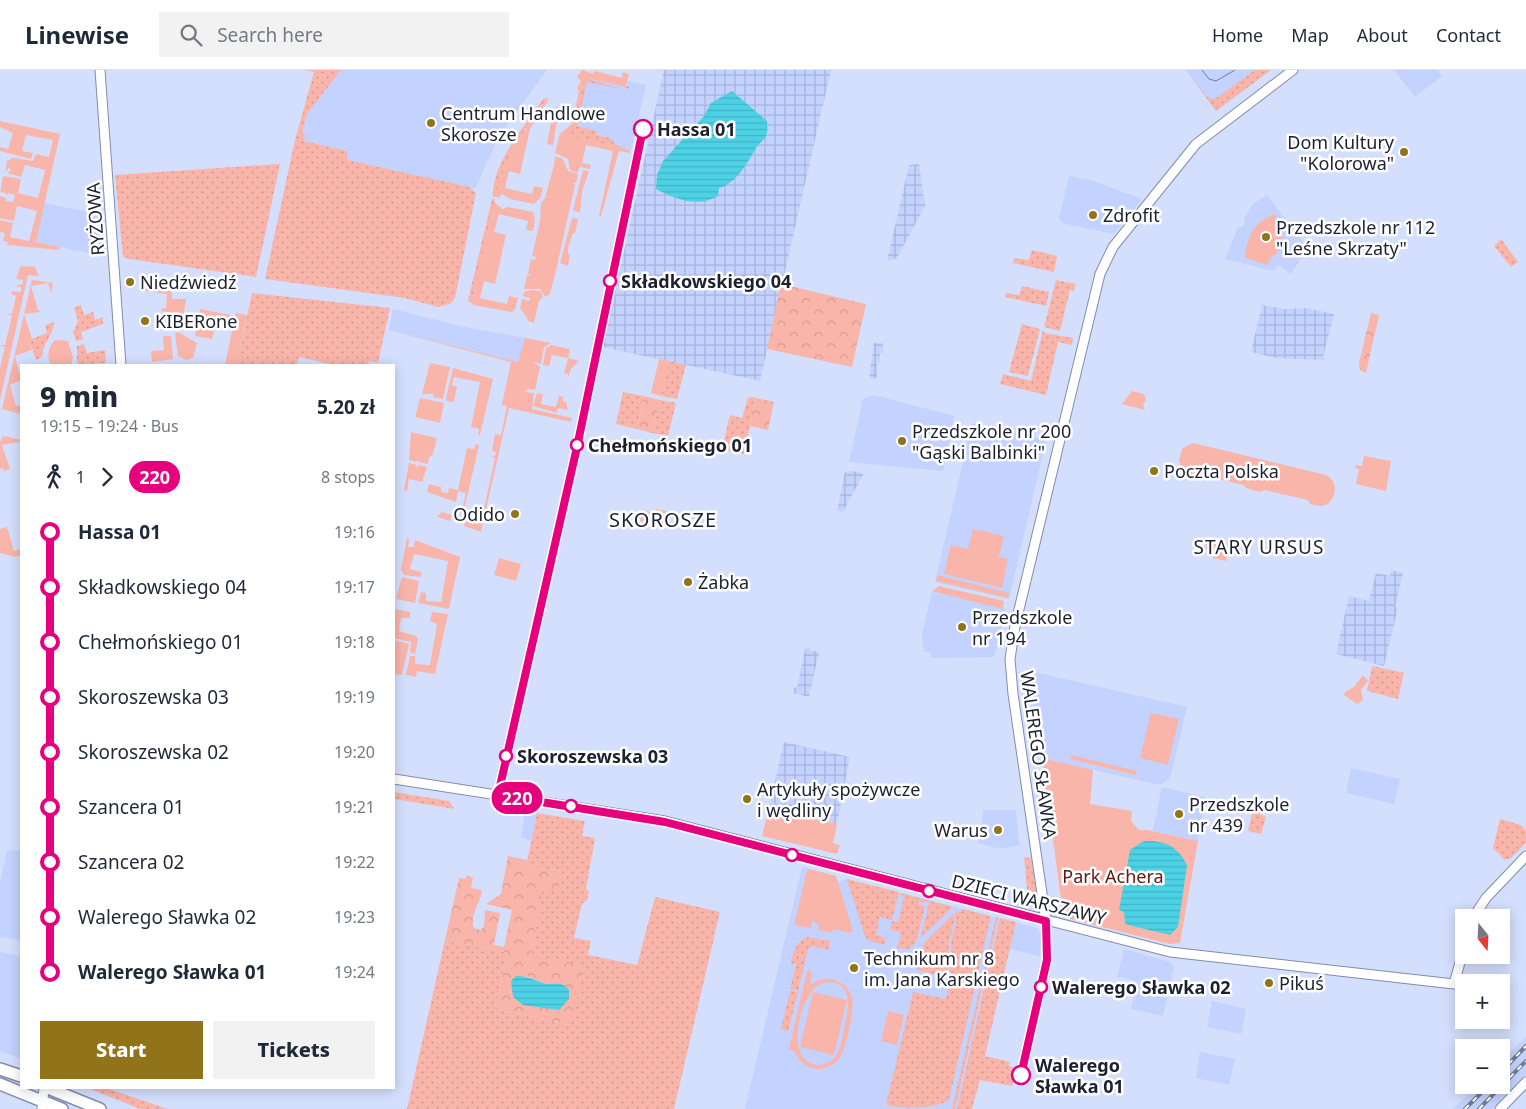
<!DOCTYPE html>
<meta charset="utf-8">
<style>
:root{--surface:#fff;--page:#f2f2f3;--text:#1f2937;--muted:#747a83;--line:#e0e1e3;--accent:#91741a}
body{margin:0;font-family:"Noto Sans",sans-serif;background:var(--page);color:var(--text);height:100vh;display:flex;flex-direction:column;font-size:19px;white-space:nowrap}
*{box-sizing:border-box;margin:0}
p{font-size:16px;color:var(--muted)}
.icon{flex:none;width:28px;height:28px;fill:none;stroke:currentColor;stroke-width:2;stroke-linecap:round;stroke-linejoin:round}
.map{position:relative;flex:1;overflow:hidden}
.panel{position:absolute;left:20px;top:294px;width:375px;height:725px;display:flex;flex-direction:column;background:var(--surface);border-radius:0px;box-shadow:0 2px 12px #0003}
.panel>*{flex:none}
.badge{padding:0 10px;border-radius:16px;font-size:18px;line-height:32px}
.needle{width:32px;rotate:162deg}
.controls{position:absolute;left:1455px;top:839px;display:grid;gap:10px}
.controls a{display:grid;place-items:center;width:55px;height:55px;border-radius:0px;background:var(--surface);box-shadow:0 2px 12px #0003;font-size:25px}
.map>.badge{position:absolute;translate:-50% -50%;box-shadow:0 0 0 2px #fff}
.legs{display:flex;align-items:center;gap:8px;height:55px;padding:0 20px;font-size:16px}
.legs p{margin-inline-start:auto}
.headline{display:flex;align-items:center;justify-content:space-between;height:85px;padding:0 20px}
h1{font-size:28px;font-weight:800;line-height:38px}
.action{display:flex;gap:10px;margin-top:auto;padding:10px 20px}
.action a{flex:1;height:58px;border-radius:0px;background:var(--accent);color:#fff;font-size:20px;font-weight:800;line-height:58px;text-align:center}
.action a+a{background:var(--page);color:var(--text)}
ul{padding:0 20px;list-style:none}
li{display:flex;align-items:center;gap:18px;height:55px;font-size:19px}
li i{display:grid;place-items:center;width:8px;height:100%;margin:0 6px;background:currentColor}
li i::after{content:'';width:12px;height:12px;margin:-6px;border:4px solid;border-radius:50%;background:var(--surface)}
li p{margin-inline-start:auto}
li:first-child i{background:linear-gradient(#0000 50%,currentColor 0)}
li:last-child i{background:linear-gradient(currentColor 50%,#0000 0)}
header{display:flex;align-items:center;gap:30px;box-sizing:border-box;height:70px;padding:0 25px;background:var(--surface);border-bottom:1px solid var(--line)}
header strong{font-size:24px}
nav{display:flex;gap:28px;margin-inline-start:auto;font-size:18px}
.search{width:350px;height:45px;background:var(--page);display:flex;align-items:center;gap:12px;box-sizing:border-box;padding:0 18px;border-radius:0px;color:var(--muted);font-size:19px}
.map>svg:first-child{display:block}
.built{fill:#c3d2fe}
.industrial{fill:url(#industrial-grid)}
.grass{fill:url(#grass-dots)}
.forest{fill:url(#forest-crowns);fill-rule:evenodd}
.green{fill:#f9b5aa;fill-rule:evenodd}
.water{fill:url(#water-rules)}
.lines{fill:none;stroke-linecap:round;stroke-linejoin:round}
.minor-casing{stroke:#818daf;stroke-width:11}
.major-casing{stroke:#818daf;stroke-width:14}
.minor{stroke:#fff;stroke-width:9}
.major{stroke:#fff;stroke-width:11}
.tram{stroke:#747c91;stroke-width:1}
.rail-casing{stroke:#747c91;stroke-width:4}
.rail{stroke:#fff;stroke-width:2;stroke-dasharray:5.5;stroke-linecap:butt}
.line-1-casing{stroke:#fff;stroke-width:11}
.line-1{stroke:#e6007e;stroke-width:8}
.poi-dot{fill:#91741a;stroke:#fff;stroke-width:2}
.stop-1-dot{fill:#fff;stroke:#e6007e;stroke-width:2.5}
.labels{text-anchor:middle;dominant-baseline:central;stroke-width:5;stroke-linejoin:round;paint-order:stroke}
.poi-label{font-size:18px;fill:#1d212f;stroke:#fff;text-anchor:start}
.stop-label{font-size:18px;font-weight:bold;fill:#1d212f;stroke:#fff;text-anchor:start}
.street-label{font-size:18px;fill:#1d212f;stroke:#fff}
.park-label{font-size:18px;fill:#601810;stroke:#fff}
.neighbourhood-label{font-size:19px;letter-spacing:1px;fill:#1d212f;stroke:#fff}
.quarter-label{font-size:20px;letter-spacing:1px;fill:#1d212f;stroke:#fff}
</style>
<header>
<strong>Linewise</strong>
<div class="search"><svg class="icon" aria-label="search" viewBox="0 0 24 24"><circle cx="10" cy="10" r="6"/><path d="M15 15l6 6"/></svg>Search here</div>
<nav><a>Home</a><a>Map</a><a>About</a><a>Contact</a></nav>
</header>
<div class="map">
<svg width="1526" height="1039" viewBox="0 0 1526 1039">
<defs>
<pattern id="industrial-grid" width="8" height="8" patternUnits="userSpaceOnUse" patternTransform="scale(1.25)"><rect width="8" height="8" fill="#c3d2fe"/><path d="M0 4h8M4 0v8" fill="none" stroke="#a7b4da"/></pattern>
<pattern id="grass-dots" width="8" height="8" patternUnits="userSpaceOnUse" patternTransform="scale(1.25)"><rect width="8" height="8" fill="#f9b5aa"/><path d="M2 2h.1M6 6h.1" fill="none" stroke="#d59b93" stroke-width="1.8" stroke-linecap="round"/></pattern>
<pattern id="forest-crowns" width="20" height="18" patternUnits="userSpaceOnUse" patternTransform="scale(1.25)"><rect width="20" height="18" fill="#f9b5aa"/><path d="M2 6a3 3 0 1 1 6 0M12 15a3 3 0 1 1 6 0" fill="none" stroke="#d59b93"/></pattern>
<pattern id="water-rules" width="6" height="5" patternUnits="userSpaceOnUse" patternTransform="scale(1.25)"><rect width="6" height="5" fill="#4cd1e5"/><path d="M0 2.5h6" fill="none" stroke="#42b3c5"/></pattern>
</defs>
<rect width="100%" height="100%" fill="#d4dffd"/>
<!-- built -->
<path class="built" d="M341,0H547L500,64L475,119L346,90L347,81L303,71L302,64L307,44Z
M1186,0H1271L1216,41Z
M1394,0H1438L1442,6L1415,27Z
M584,8L627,16L628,11L646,15L631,80L570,66Z
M1069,106L1093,111L1142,129L1114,164L1062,153L1059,148Z
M1267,125L1308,178L1291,204L1278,195L1274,201L1225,189L1238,157H1242L1245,153L1244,148L1253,134Z
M44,133L103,145L105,179L97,185L36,172Z
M393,239L465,257L525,268L518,292L389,260Z
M874,325L954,346L943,401L849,392L863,329Z
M972,353L1046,370L1009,529L935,512Z
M932,521L1006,539L994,587L931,588V582H924L922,564Z
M1030,601L1187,637L1170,708L1160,715L1042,688L1028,603Z
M1351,698L1400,709L1394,734L1346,723Z
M1162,717L1205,727L1198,771L1153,761Z
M983,740H1016L1019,775L1000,779L978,773V759L982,758Z
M525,742L537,743L531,771L521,767Z
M7,780L21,781V870L0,867V813Z
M802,797L836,806L838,812L847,809L1037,858L1041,865L1040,886L1009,879L972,1039H745Z
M1124,879L1170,892L1174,897L1163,946L1131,939L1138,912L1122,907L1117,908Z
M0,882L21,886V989L0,981Z
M1212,931L1246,939L1241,964L1207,957Z
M1526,967V1004L1492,1039H1453L1479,1015H1501V991Z
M1200,982L1235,989L1229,1015L1196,1008Z"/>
<!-- industrial -->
<path class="industrial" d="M664,0H831L760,311L603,277Z
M919,94L925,136L897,188L887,191L909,95Z
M1262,235L1285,239L1307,238L1334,244L1323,287L1325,290L1276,288L1251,282Z
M874,273H883V283H880V293H877V308L869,309Z
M852,401L864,403L843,442L837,441L845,402Z
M1391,500L1403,503L1395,537L1398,538L1384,596L1336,584L1349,526L1369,531L1376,503L1390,506Z
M808,577H810V580L819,582L809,627L793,623L794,618L797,617L805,580Z
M784,672L850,687L837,754L769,738Z"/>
<!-- grass -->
<path class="grass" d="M306,0H341L307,44L302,63L305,64L304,71L347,81V90L469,117L476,123L455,228L450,234L438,237L405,228L265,209L295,70L314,2Z
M1186,0L1207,27L1212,29L1218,27L1255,0H1271L1216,41Z
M584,8L629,17V19L621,16L588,9L622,19L587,12L577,56L597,61L596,65L610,68L616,75L630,80L570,66Z
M548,28L549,29L546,30C523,63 504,88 496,127H493C491,94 526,54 543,29Z
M280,94L256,207L129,189L123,187L115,105Z
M492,129H495L472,233L468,231Z
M1501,169L1518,192L1511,197L1494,176Z
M1032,180L1057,186L1054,202L1013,193L1014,188L1029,190Z
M1056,210L1076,214L1074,221L1070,220L1060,261L1044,257Z
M1022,216L1049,222L1046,236L1005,227L1006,223L1019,225Z
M252,223L390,238L378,293L369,291L368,295H334L299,287L297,295H237Z
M81,235L84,245L93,242L95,250L103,247V254L81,262L83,269L76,271L73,262L78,251L74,238Z
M54,252C54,265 42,273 42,287L36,290L29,270L47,263L45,255Z
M1022,254L1040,259L1028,306L1009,302Z
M1043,260L1045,263L1073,268L1072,275L1058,272L1046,325L1000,314L1003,304L1031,311Z
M84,274L87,283L105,280L106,293L77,295V276Z
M669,291L686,295L677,329L661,326Z
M623,322L644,326L637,359L616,354Z
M752,327L756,328L744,384L722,379L730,345L742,348L748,328Z
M660,330L676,333L668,366L652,363Z
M1372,596L1404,603L1398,629L1367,621Z
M394,722L449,731L455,739L394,729Z
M1253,739L1261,740L1260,744L1266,747L1261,764L1248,761Z
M537,743L585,751L582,766L595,768L586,819L589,821L587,830L582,834L574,868L591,871L588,885L637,895L655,827L720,842L674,1039H407L445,870L508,883L495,939L571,955L531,886L543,817L561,801L526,796Z
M1500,749L1521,755L1526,761V773L1511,788L1505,790L1493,778Z
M1024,787L1031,788L1037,826L1036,832H1030L1028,829Z
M847,809L899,822L892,850L880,847L876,865L886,868L885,875L870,871L865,867Z
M901,823L953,837L921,868L929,832H919V835L925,836L916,873L908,879L897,878L901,862L890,860L892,851L898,852L904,827L900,825Z
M963,839L991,846L949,1030C936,1039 904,1039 886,1035L913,922L946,929C950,910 950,894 951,874C952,864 958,852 955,843L957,840L959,843Z
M953,844L955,847L949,874L947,907L917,900L915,887L923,879L924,873Z
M996,847L998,848L955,1039H952Z
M1000,848L1016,852L985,986L1010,992L1009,996L1016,998L1012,1016L980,1010L972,1039H957Z
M808,867L830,871L828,880L813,876L808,879L798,921L790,919L796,895L791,893C794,881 795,872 808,867Z
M790,921L798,922L788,961L781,959Z
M88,1018H106L168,1039H140Z"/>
<!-- forest -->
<path class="forest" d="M781,214L866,234L852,297L767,279Z
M1371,243L1379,245L1366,303L1360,300L1359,293Z
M644,326L660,330L652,363L637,359Z
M756,328L774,332L768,360L750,356Z
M508,786L527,790L526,796L562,801L558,820L543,818L531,886L585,895L571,955L495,939L508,883L445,870L459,808L465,809L467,805L473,808L471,818L482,820C481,833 469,845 474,858L481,860L484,856L485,840L500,843L494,875L504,877L512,840L486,834L501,824ZM526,906L544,913L563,915L569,920L513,927Z"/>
<!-- green -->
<path class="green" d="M582,0L593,4L594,1L622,8L623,2L629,4L626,16L584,8L571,66L630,80V83L619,81L601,146H599L613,81L586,75L582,93L591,95L590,99L580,97L577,103L570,100L568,89L555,83L560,64L572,54L579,21L577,18L581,11L577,7Z
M546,30L548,31L542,39L554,44L557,36L559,38L553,75L547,74L552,48L539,44L530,59L520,104L509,101L505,118L532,124L534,116L543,118L540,128L534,134L510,129L502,124L499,128L496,127C504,87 524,63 546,30Z
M0,51L60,64L36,172L60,177L59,180L7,175L8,172L3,171L5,163L0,162V150L13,153L10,167L29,171L37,141L17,136L14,151L0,148V126L6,128V131L13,132L15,125L8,123L7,126L6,123L1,122L0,124L3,106L21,109L18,123L38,128L45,100L25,95L21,107L7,103L11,101L9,97L5,103L7,91L13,88L33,91L36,84L49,87L53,70L26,65L22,81L33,83L31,89L0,81V77L8,79L13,63L0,57Z
M555,86L563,89L568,101L578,104L576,113H573L575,115L559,187H556L559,188L550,224L545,227L540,219H524L527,205L530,206L528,203L531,189L535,190L536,187L532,186L540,151L541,133L545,128L554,95Z
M583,100L589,101L582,121L580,143L573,140Z
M494,132L503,139L508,137L533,142L535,151L533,161L526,160L528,151L499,144L494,162L506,165L495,214L484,211L480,228L507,234L509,226L518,228L515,239L512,242L473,235L472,233Z
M1275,144L1284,173L1275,185L1272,186L1268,195L1245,188C1247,166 1253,153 1275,144Z
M572,148L578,149L575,164L573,163L568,177V184H570L568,196L560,193Z
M22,196L35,197L39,206L28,205L0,330V298L5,277L0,275H5L12,246L7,243L12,244L16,226L11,224L12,221L21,222V217L15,216L23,214V210L16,209L20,197Z
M32,210L53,213L51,223L48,213L31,216L38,240L41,242L24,244L32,269L29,270L32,280L15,286L21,310L10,315L16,336L21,335V344L2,339Z
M145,219L170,221L172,223V229H186L182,256L176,253L174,243L161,241V239L166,238L167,224L145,221Z
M532,220L540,221L543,227L539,231L534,253L528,251L526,246L520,239L522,229L529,231L530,228L523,226L524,222Z
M200,239L235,246L236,243L247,245L237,295H225L234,251L207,246L204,259L214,261L212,269L195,266Z
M388,260L518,292L525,268L551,273L544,277L541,294L533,292L540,297L535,320L528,319L524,322L534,323L532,339L572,348L571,352L509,338L481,462L438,447L437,446L442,442L452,445L450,451L464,456L466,450L481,452L495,388L490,387L495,386L496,382L492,381L495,364L501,365L507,336L502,335L511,292Z
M178,262L197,273L193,288L186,290L178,286L175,264Z
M163,266H171L173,289L152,292L151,281L164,280Z
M55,270L68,271L73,287L71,295H50C47,283 48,278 55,270Z
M551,275L570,279L568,288L579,291L571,299L568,308V304L564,303L568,288L552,285L549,296L543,295L546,278Z
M659,289L669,291L661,326L651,323Z
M430,293L450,297L443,329L433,327V324H422Z
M453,298L493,309L480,365H478L479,359L471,357L480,312L454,307L452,315L457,317L454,332L447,331L446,328Z
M1132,321L1144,324L1146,330L1143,335L1145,340L1122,334Z
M564,322L563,331L566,332L568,340L558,338L557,343L533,336L537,323L543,324L541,334L556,337L559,326L563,327Z
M420,328L444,333L440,353L415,347Z
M411,362L437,368L433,384L429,387L428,394L419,392L418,390L417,392L409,390Z
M3,366L21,370V376L20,372L2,375L10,399L4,401L3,398L0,399V372Z
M1193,373L1326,405C1338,411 1337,425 1328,434L1321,436L1310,434L1308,430L1264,420L1260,422L1246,418L1244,415L1200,405L1197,406L1182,401L1179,391L1182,379Z
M476,374L479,375L465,436H463L466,423L458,421L456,432L427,422L429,414L441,417V422L448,423L449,418L458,420L467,378L474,379Z
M1364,386L1391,391L1386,421L1356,414L1359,399L1355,398L1356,395L1362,396Z
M409,393L417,395L416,399L419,395L427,397L422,412L409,409L407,421L404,420Z
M656,439L670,442L667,456L640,451L642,440L655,443Z
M7,457L14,481L21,479V485L16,487L0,483V459Z
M973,459L1004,466L999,486H996L1008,489L1002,518L944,504L951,475L968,479Z
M407,468L409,469L408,477H414L415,470L460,487L449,539L418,533L421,522L426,523V531L441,532L448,491L414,484L410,499L421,502V507L404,505L401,500Z
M1208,468L1230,474L1226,491L1213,488L1214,483L1205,480Z
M499,488L521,494L516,511L494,505Z
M937,505L1009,523L1008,528L936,511Z
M402,507L419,511L415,533L396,529Z
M939,516L1004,531L1003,539L932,521Z
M395,539L410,542V548H401L399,561L416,566L418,569L415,584L410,582L411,572L394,568Z
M432,542L448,544L435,604L417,601L416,607L406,605L410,586H415V594L430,595L437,554L430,551Z
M394,570L409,574L402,605L394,604Z
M1363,605L1368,611L1361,620L1363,630L1357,634L1344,625L1345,622L1354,617Z
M1151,643L1179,649L1168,695L1140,688Z
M1071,685L1137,701L1136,705L1070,689Z
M1042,688L1093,700L1090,734L1132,741L1131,751L1139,760H1147L1198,771L1180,873L1170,874L1066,848L1063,844Z
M769,738L837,754L833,773L840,775L837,784L762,766Z
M809,799L836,806L853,861L851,863L833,859L832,863L818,860L819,854L812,852L811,858L794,855L807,801Z
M807,901L812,902L810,915C824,904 847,908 852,928C855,939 846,978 840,988C835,995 825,999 817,999C806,998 798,990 794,981L789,979ZM822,913C855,907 849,939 844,959C842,969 841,981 834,988C830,993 823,995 817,995C782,991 801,921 822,913Z
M813,922L847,930L834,985L800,977Z
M888,941L904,945L897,975L881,971Z"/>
<!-- water -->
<path class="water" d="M732,21L767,51C767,55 768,59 767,63C765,70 759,73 756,78C748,92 736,114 719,118L718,126C698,138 675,129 656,119L657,105L663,91L704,46L711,33Z
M1144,771C1164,770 1178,776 1187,795L1178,857L1170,865L1128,855L1125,853L1124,842L1119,840L1130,780Z
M516,906C526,906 533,909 543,913C552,916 562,910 569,920V929L559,940L523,935L513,927L511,911Z"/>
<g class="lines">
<defs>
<path id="minor" d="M100,0L121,295
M394,709L665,751L1170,882L1454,914L1464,878
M1473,848L1486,828L1526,786
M1046,851L1013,624L1010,589L1015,556L1100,204L1113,177L1196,74L1293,0
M42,1039L44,1018
M1500,1039L1526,1012"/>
<path id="major" d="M0,999L21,1006
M0,1014L62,1039
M48,1018L100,1039"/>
</defs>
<!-- minor casing -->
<use href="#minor" class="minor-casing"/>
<!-- major casing -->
<use href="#major" class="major-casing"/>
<!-- minor -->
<use href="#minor" class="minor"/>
<!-- major -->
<use href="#major" class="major"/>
<!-- tram -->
<path class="tram" d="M1202,0L1209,9L1216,11L1235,0"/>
<defs>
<path id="rail" d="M1501,1002L1526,976
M1465,1039L1489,1015
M1479,1039L1526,991"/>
</defs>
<!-- rail casing -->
<use href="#rail" class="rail-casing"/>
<!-- rail -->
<use href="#rail" class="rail"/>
</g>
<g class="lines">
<defs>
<path id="line-1" d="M643,59L577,377L498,725L665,752L1046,851L1047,890L1021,1005"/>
</defs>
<!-- line-1 casing -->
<use href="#line-1" class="line-1-casing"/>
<!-- line-1 -->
<use href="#line-1" class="line-1"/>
</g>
<!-- markers -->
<g class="poi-dot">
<circle cx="431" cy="53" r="5"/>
<circle cx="1404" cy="82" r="5"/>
<circle cx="1093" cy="145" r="5"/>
<circle cx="1266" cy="167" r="5"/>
<circle cx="130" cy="212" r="5"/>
<circle cx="145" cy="251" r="5"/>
<circle cx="902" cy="371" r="5"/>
<circle cx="1154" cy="401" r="5"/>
<circle cx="515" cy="444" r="5"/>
<circle cx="688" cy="512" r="5"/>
<circle cx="962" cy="557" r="5"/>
<circle cx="747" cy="729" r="5"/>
<circle cx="1179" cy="744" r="5"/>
<circle cx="998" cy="760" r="5"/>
<circle cx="854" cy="898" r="5"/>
<circle cx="1269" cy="913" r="5"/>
</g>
<g class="stop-1-dot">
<circle cx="643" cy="59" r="9"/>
<circle cx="610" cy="211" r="6"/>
<circle cx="577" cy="375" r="6"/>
<circle cx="506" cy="686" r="6"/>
<circle cx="571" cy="736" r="6"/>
<circle cx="792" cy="785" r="6"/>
<circle cx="929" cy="821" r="6"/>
<circle cx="1041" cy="917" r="6"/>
<circle cx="1021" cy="1005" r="9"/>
</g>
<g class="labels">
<!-- poi labels -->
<g class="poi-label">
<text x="441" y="43">Centrum Handlowe<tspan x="441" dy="21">Skorosze</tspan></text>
<text x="1394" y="72" text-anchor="end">Dom Kultury<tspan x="1394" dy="21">"Kolorowa"</tspan></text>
<text x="1103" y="145">Zdrofit</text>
<text x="1276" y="157">Przedszkole nr 112<tspan x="1276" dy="21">"Leśne Skrzaty"</tspan></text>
<text x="140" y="212">Niedźwiedź</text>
<text x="155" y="251">KIBERone</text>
<text x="912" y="361">Przedszkole nr 200<tspan x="912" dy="21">"Gąski Balbinki"</tspan></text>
<text x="1164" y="401">Poczta Polska</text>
<text x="505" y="444" text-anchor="end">Odido</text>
<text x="698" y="512">Żabka</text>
<text x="972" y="547">Przedszkole<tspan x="972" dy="21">nr 194</tspan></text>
<text x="757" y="719">Artykuły spożywcze<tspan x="757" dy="21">i wędliny</tspan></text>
<text x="1189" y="734">Przedszkole<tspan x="1189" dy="21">nr 439</tspan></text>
<text x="988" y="760" text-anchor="end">Warus</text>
<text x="864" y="888">Technikum nr 8<tspan x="864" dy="21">im. Jana Karskiego</tspan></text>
<text x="1279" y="913">Pikuś</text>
</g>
<!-- stop labels -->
<g class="stop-label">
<text x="657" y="59">Hassa 01</text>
<text x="621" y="211">Składkowskiego 04</text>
<text x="588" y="375">Chełmońskiego 01</text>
<text x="517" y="686">Skoroszewska 03</text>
<text x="1052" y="917">Walerego Sławka 02</text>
<text x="1035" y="995">Walerego<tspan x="1035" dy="21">Sławka 01</tspan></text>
</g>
<!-- street labels -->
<g class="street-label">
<text transform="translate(95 149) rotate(-94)">RYŻOWA</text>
<text transform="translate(1039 685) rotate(82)">WALEREGO SŁAWKA</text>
<text transform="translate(1029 829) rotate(14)">DZIECI WARSZAWY</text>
</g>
<!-- park labels -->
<g class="park-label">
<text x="1113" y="806">Park Achera</text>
</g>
<!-- neighbourhood labels -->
<g class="neighbourhood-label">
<text x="1259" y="477">STARY URSUS</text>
</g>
<!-- quarter labels -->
<g class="quarter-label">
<text x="663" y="449">SKOROSZE</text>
</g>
</g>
</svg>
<div class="controls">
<a><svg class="needle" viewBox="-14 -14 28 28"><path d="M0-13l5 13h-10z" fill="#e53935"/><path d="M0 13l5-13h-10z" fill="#747a83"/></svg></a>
<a>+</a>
<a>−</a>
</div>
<b class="badge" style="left:517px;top:728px;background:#e6007e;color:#fff">220</b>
<section class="panel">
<div class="headline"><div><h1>9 min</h1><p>19:15 – 19:24 · Bus</p></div><b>5.20 zł</b></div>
<div class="legs"><svg class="icon" aria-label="walk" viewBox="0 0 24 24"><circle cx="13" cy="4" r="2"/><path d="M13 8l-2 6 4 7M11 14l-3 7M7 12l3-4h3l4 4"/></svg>1<svg class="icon" aria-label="forward" viewBox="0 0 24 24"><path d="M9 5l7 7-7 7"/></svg><b class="badge" style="background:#e6007e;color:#fff">220</b><p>8 stops</p></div>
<ul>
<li><i style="color:#e6007e"></i><b>Hassa 01</b><p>19:16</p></li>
<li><i style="color:#e6007e"></i><span>Składkowskiego 04</span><p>19:17</p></li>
<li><i style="color:#e6007e"></i><span>Chełmońskiego 01</span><p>19:18</p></li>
<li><i style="color:#e6007e"></i><span>Skoroszewska 03</span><p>19:19</p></li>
<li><i style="color:#e6007e"></i><span>Skoroszewska 02</span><p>19:20</p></li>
<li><i style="color:#e6007e"></i><span>Szancera 01</span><p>19:21</p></li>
<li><i style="color:#e6007e"></i><span>Szancera 02</span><p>19:22</p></li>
<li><i style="color:#e6007e"></i><span>Walerego Sławka 02</span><p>19:23</p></li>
<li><i style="color:#e6007e"></i><b>Walerego Sławka 01</b><p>19:24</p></li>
</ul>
<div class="action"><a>Start</a><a>Tickets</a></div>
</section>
</div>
